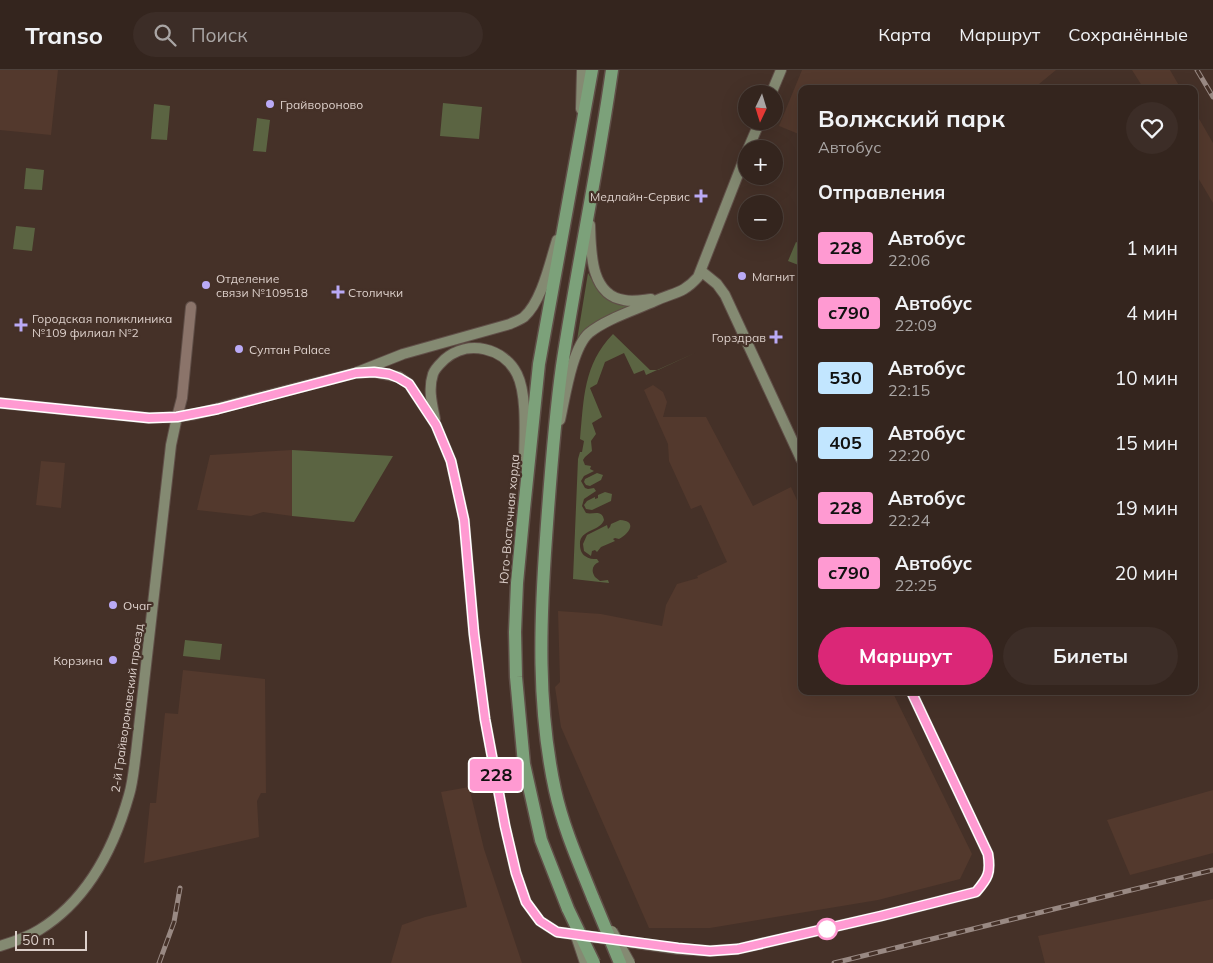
<!DOCTYPE html>
<html lang="ru">
<meta charset="utf-8">
<style>
:root{--surface:#34251e;--page:#3c2d27;--text:#f1f3f6;--muted:#a9a5a4;--line:#4e423c;--accent:#db2777}
body{margin:0;font-family:Mulish,sans-serif;background:var(--page);color:var(--text);height:100vh;display:flex;flex-direction:column;font-size:19px;white-space:nowrap}
*{box-sizing:border-box;margin:0}
p{font-size:16px;color:var(--muted)}
.icon{flex:none;width:28px;height:28px;fill:none;stroke:currentColor;stroke-width:2;stroke-linecap:round;stroke-linejoin:round}
.map{position:relative;flex:1;overflow:hidden}
.side{position:absolute;left:798px;top:15px;width:400px;height:610px;display:flex;flex-direction:column;background:var(--surface);border-radius:10px;box-shadow:0 5px 20px #0002,0 0 0 1px var(--line)}
.side>*{flex:none}
.badge{padding:0 10px;border-radius:4px;font-size:18px;line-height:32px}
.needle{width:32px;rotate:184deg}
.buttons{position:absolute;left:738px;top:15px;display:grid;gap:10px}
.buttons a{display:grid;place-items:center;width:45px;height:45px;border-radius:50%;background:var(--surface);box-shadow:0 5px 20px #0002,0 0 0 1px var(--line);font-size:25px}
.scale{position:absolute;left:15px;bottom:12px;width:72px;box-sizing:border-box;padding-left:5px;border:2px solid #ddd0cb;border-top:0;font-size:14px;line-height:18px;white-space:nowrap;color:#ddd0cb;-webkit-text-stroke:4px #453128;paint-order:stroke}
.map>.badge{position:absolute;translate:-50% -50%;box-shadow:0 0 0 2px #fff}
h2{padding:0 20px;font-size:19px;line-height:45px}
.round{display:grid;place-items:center;flex:none;width:52px;height:52px;border-radius:26px;background:var(--page)}
.overview{display:flex;align-items:center;justify-content:space-between;height:85px;padding:0 20px}
h1{font-size:24px;font-weight:700;line-height:38px}
.action{display:flex;gap:10px;margin-top:auto;padding:10px 20px}
.action a{flex:1;height:58px;border-radius:30px;background:var(--accent);color:#fff;font-size:20px;font-weight:700;line-height:58px;text-align:center}
.action a+a{background:var(--page);color:var(--text)}
ul{padding:0;list-style:none}
li{display:flex;align-items:center;gap:15px;height:65px;padding:0 20px}
li div{flex:1}
li b{display:block;font-size:19px}
li em{font-style:normal}
li .badge{min-width:55px;font-weight:700;text-align:center}
header{display:flex;align-items:center;gap:30px;box-sizing:border-box;height:70px;padding:0 25px;background:var(--surface);border-bottom:1px solid var(--line)}
header strong{font-size:24px}
nav{display:flex;gap:28px;margin-inline-start:auto;font-size:18px}
.search{width:350px;height:45px;background:var(--page);display:flex;align-items:center;gap:12px;box-sizing:border-box;padding:0 18px;border-radius:28px;color:var(--muted);font-size:19px}
.map>svg:first-child{display:block}
.built{fill:#53392d}
.green{fill:#5b6442}
.lines{fill:none;stroke-linecap:round;stroke-linejoin:round}
.street-casing{stroke:#604f48;stroke-width:12}
.secondary-casing{stroke:#604f48;stroke-width:12}
.primary-casing{stroke:#604f48;stroke-width:15}
.street{stroke:#8b746a;stroke-width:10}
.secondary{stroke:#848a72;stroke-width:10}
.primary{stroke:#7ca17a;stroke-width:12}
.rail-casing{stroke:#998983;stroke-width:5}
.rail{stroke:#453128;stroke-width:3;stroke-dasharray:9;stroke-linecap:butt}
.secondary-bridge-casing{stroke:#604f48;stroke-width:12;stroke-linecap:butt}
.primary-bridge-casing{stroke:#604f48;stroke-width:15;stroke-linecap:butt}
.secondary-bridge{stroke:#848a72;stroke-width:10}
.primary-bridge{stroke:#7ca17a;stroke-width:12}
.line-casing{stroke:#fff;stroke-width:11}
.line{stroke:#ff9ad2;stroke-width:8}
.poi-dot{fill:#baaaf6;stroke:#453128;stroke-width:2}
.stop-dot{fill:#fff;stroke:#ff9ad2;stroke-width:2.5}
.labels{text-anchor:middle;dominant-baseline:central;stroke-width:4.5;stroke-linejoin:round;paint-order:stroke}
.poi-label{font-size:12px;fill:#ddd0cb;stroke:#453128;text-anchor:start}
.street-label{font-size:12px;fill:#ddd0cb;stroke:#453128}
</style>
<header>
<strong>Transo</strong>
<div class="search"><svg class="icon" aria-label="search" viewBox="0 0 24 24"><circle cx="10" cy="10" r="6"/><path d="M15 15l6 6"/></svg>Поиск</div>
<nav><a>Карта</a><a>Маршрут</a><a>Сохранённые</a></nav>
</header>
<div class="map">
<svg width="1213" height="893" viewBox="0 0 1213 893">
<rect width="100%" height="100%" fill="#453128"/>
<!-- built -->
<path class="built" d="M0,0H58L51,65L0,60Z
M802,0H1056L1033,19H801V65L779,56Z
M1132,0H1170L1181,19H1144Z
M1194,40L1213,73V133L1194,101Z
M653,315L663,322L667,332L663,347H706L753,436L791,417L801,439V621H892L972,784L960,809L878,830L710,858H649L561,657L555,617L560,612L558,541L601,544L662,556L666,535L677,514L698,508L697,506L727,492L701,435L691,439L669,391L668,374L644,320Z
M292,380V446L263,442L251,446L197,440L210,385Z
M41,391L65,393L61,438L36,435Z
M183,600L265,609L266,723H261L257,731L259,767L144,793L150,733H156L165,643L178,644Z
M469,717L484,779L522,893H391L402,855L425,847L467,837L441,722Z
M1213,720V783L1130,805L1107,750Z
M1213,829V893H1045L1038,866Z"/>
<!-- green -->
<path class="green" d="M443,33L482,37L479,69L440,66Z
M154,34L170,36L167,70L151,69Z
M257,48L270,50L266,82L253,81Z
M26,98L44,100L42,120L24,119Z
M16,156L35,158L32,181L13,179Z
M796,172L801,174V196L788,191Z
M588,203C599,222 612,236 635,237C614,246 591,251 577,270Z
M613,264L650,300H658L697,282L646,305L644,300L634,304L624,283L605,292L597,314L590,318L602,347L592,353L596,364L591,371L592,381L585,387L583,390L585,395L591,396L590,399L594,401L584,406L581,411L585,418L588,419L594,418L596,421L584,429L582,436L586,443C593,445 602,439 604,450C600,462 579,459 580,475C580,480 582,484 585,486C589,489 593,489 597,489L599,492C592,495 591,501 595,507L600,511L608,510L609,513L573,509L578,389L580,382H582L584,371L580,369C584,329 583,295 613,264Z
M292,380L393,386L354,452L292,446Z
M597,403L603,405L601,410L590,416L586,415L584,412L585,409Z
M605,422L612,424L611,431L592,440L586,439L584,435L587,431L595,427V429L598,428V425Z
M620,450C638,451 629,464 619,469L615,468L613,469L615,471L601,477L597,482L595,480L592,481L591,486L584,481L583,474L587,465L607,455L608,459L610,457L611,454Z
M185,570L222,574L220,590L183,586Z"/>
<g class="lines">
<defs>
<path id="street" d="M177,347L182,328L191,237"/>
<path id="secondary" d="M771,24L781,0
M581,39L582,0
M748,79L760,51
M590,155C591,181 590,225 624,230C633,232 642,230 651,229
M701,201L717,214L725,225L801,389
M355,303L374,302L399,307L409,314L436,355L451,391L464,450L474,564L485,649L505,756L516,803L526,832L540,851L557,862L678,879L710,881L738,879L881,846L976,822C988,808 991,803 988,784L911,621
M0,333L149,348L177,347L196,344L355,303L403,284L510,254C514,252 520,250 524,247C542,231 550,192 557,170
M435,349C432,334 428,319 433,304C435,298 441,293 445,289C468,269 504,278 517,304C528,326 524,371 524,396
M560,350C565,328 572,278 589,263C606,249 635,240 655,231C674,222 683,224 698,207L746,84
M0,876C13,872 28,867 39,860C88,830 114,778 129,725C133,712 134,697 136,683L171,375L177,347"/>
<path id="primary" d="M593,828C579,793 563,757 555,720C537,637 540,552 546,468C550,411 554,353 562,296C577,197 598,99 612,0
M568,839L541,770L524,694L516,607L515,562L517,513L524,439L539,294L592,0"/>
</defs>
<!-- street casing -->
<use href="#street" class="street-casing"/>
<!-- secondary casing -->
<use href="#secondary" class="secondary-casing"/>
<!-- primary casing -->
<use href="#primary" class="primary-casing"/>
<!-- street -->
<use href="#street" class="street"/>
<!-- secondary -->
<use href="#secondary" class="secondary"/>
<!-- primary -->
<use href="#primary" class="primary"/>
<defs>
<path id="rail" d="M1197,0L1213,27
M159,893L174,852L180,818
M834,893L1213,800"/>
</defs>
<!-- rail casing -->
<use href="#rail" class="rail-casing"/>
<!-- rail -->
<use href="#rail" class="rail"/>
<defs>
<path id="secondary-bridge" d="M612,861L630,893
M576,866L585,893"/>
<path id="primary-bridge" d="M593,828L620,893
M568,839L594,893"/>
</defs>
<!-- secondary-bridge casing -->
<use href="#secondary-bridge" class="secondary-bridge-casing"/>
<!-- primary-bridge casing -->
<use href="#primary-bridge" class="primary-bridge-casing"/>
<!-- secondary-bridge -->
<use href="#secondary-bridge" class="secondary-bridge"/>
<!-- primary-bridge -->
<use href="#primary-bridge" class="primary-bridge"/>
</g>
<g class="lines">
<defs>
<path id="line" d="M0,333L149,348L177,347L218,339L356,303L374,302L389,304L399,308L409,314L436,355L451,391L464,450L474,564L485,649L505,756L516,803L526,832L540,851L557,862L678,878L710,881L738,879L881,846L976,822C988,808 991,803 988,784L911,621"/>
</defs>
<!-- line casing -->
<use href="#line" class="line-casing"/>
<!-- line -->
<use href="#line" class="line"/>
</g>
<!-- markers -->
<g class="poi-dot">
<circle cx="270" cy="34" r="5"/>
<path d="M698.5 118.5h5v5h5v5h-5v5h-5v-5h-5v-5h5z"/>
<circle cx="742" cy="206" r="5"/>
<circle cx="206" cy="215" r="5"/>
<path d="M335.5 214.5h5v5h5v5h-5v5h-5v-5h-5v-5h5z"/>
<path d="M18.5 247.5h5v5h5v5h-5v5h-5v-5h-5v-5h5z"/>
<path d="M773.5 259.5h5v5h5v5h-5v5h-5v-5h-5v-5h5z"/>
<circle cx="239" cy="279" r="5"/>
<circle cx="113" cy="535" r="5"/>
<circle cx="113" cy="590" r="5"/>
</g>
<circle class="stop-dot" cx="827" cy="859" r="10"/>
<g class="labels">
<!-- poi labels -->
<g class="poi-label">
<text x="280" y="34">Грайвороново</text>
<text x="690" y="126" text-anchor="end">Медлайн-Сервис</text>
<text x="752" y="206">Магнит</text>
<text x="216" y="208">Отделение<tspan x="216" dy="14">связи №109518</tspan></text>
<text x="348" y="222">Столички</text>
<text x="32" y="248">Городская поликлиника<tspan x="32" dy="14">№109 филиал №2</tspan></text>
<text x="766" y="267" text-anchor="end">Горздрав</text>
<text x="249" y="279">Султан Palace</text>
<text x="123" y="535">Очаг</text>
<text x="103" y="590" text-anchor="end">Корзина</text>
</g>
<!-- street labels -->
<g class="street-label">
<text transform="translate(509 449) rotate(-85)">Юго-Восточная хорда</text>
<text transform="translate(127 638) rotate(-82)">2-й Грайвороновский проезд</text>
</g>
</g>
</svg>
<div class="buttons">
<a><svg class="needle" viewBox="-14 -14 28 28"><path d="M0-13l5 13h-10z" fill="#e53935"/><path d="M0 13l5-13h-10z" fill="#a9a5a4"/></svg></a>
<a>+</a>
<a>−</a>
</div>
<div class="scale">50 m</div>
<b class="badge" style="left:496px;top:705px;background:#ff9ad2;color:#111">228</b>
<section class="side">
<div class="overview"><div><h1>Волжский парк</h1><p>Автобус</p></div><a class="round"><svg class="icon" aria-label="heart" viewBox="0 0 24 24"><path d="M12 20l-8-8c-3-5 5-10 8-4 3-6 11-1 8 4z"/></svg></a></div>
<h2>Отправления</h2>
<ul>
<li><span class="badge" style="background:#ff9ad2;color:#111">228</span><div><b>Автобус</b><p>22:06</p></div><em>1 мин</em></li>
<li><span class="badge" style="background:#ff9ad2;color:#111">с790</span><div><b>Автобус</b><p>22:09</p></div><em>4 мин</em></li>
<li><span class="badge" style="background:#c2e6ff;color:#111">530</span><div><b>Автобус</b><p>22:15</p></div><em>10 мин</em></li>
<li><span class="badge" style="background:#c2e6ff;color:#111">405</span><div><b>Автобус</b><p>22:20</p></div><em>15 мин</em></li>
<li><span class="badge" style="background:#ff9ad2;color:#111">228</span><div><b>Автобус</b><p>22:24</p></div><em>19 мин</em></li>
<li><span class="badge" style="background:#ff9ad2;color:#111">с790</span><div><b>Автобус</b><p>22:25</p></div><em>20 мин</em></li>
</ul>
<div class="action"><a>Маршрут</a><a>Билеты</a></div>
</section>
</div>
